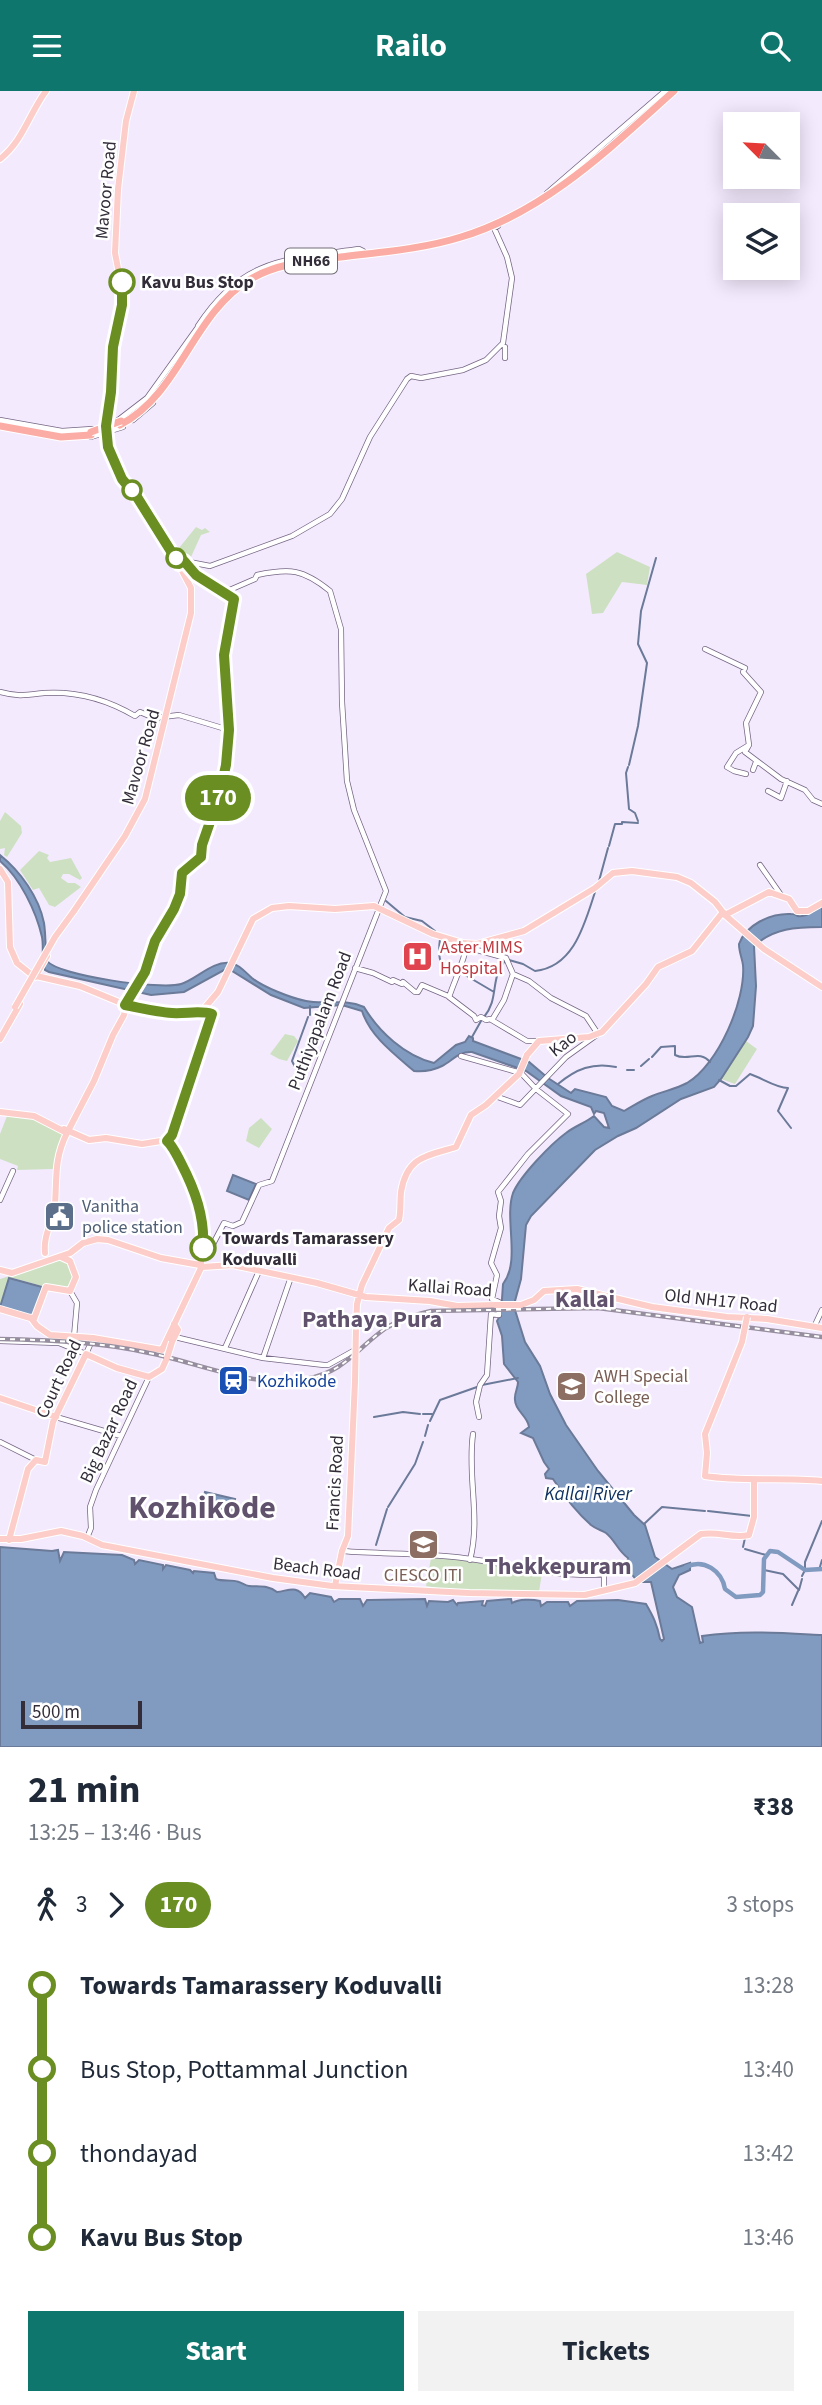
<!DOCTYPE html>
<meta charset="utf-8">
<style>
:root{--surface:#fff;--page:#f2f2f3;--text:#1f2937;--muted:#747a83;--accent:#0f766e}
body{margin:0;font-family:"Source Sans 3",sans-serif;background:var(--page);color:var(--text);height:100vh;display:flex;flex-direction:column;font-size:26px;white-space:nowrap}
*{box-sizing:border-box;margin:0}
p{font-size:23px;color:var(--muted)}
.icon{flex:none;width:38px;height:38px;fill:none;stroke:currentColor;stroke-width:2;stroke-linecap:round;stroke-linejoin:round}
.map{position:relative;height:1656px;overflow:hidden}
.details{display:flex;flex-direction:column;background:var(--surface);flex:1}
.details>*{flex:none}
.badge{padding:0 14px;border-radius:23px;font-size:24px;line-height:46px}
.needle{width:46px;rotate:294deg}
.fabs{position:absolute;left:723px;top:21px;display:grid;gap:14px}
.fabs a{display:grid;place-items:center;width:77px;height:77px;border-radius:0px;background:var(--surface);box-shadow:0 4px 18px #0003;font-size:35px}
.scale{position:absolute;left:21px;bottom:18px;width:121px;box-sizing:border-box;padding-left:7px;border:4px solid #332d39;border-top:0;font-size:19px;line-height:24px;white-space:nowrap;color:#332d39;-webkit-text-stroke:5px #fff;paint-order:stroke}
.map>.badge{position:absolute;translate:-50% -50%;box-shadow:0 0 0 4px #fff}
.legs{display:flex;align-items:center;gap:10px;height:77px;padding:0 28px;font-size:23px}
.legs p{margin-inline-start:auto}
.head{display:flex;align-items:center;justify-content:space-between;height:119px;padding:0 28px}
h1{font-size:38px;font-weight:700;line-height:52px}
.button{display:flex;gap:14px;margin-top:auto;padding:14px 28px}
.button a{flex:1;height:80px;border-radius:0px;background:var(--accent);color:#fff;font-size:28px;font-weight:700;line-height:80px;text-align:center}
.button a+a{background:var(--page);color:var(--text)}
ul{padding:0 28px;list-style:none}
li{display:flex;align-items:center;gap:24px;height:84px;font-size:26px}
li i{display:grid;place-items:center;width:10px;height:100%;margin:0 9px;background:currentColor}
li i::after{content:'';width:18px;height:18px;margin:-9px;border:5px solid;border-radius:50%;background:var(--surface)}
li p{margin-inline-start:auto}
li:first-child i{background:linear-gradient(#0000 50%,currentColor 0)}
li:last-child i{background:linear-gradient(currentColor 50%,#0000 0)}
header{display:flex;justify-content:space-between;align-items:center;height:91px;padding:0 28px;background:var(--accent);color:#fff;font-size:32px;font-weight:700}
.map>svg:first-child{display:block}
.green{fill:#cde1c2}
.water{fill:#819bc0;stroke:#6a7a98;stroke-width:2}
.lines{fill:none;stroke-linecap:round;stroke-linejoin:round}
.stream{stroke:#6a7a98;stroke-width:2}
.river{stroke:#819bc0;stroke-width:4.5}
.minor-casing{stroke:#756683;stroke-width:6}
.major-casing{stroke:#fff;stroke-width:8}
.highway-casing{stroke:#fff;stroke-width:9}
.minor{stroke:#fff;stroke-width:4.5}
.major{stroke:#fdcdc9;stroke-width:6}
.highway{stroke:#fbaca5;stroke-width:7}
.rail-casing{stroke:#968e9e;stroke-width:4.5}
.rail{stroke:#fff;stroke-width:2;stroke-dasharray:5;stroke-linecap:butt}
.major-bridge-casing{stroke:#fff;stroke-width:8;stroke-linecap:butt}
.highway-bridge-casing{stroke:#fff;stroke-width:9;stroke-linecap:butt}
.major-bridge{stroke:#fdcdc9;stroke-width:6}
.highway-bridge{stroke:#fbaca5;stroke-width:7}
.line-1-casing{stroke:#fff;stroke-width:16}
.line-1{stroke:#6b8e23;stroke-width:10}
.stop-1-dot{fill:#fff;stroke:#6b8e23;stroke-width:3.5}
.labels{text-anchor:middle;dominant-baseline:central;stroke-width:5;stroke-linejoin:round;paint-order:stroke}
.shield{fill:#fff;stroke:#706c74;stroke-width:2}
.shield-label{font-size:16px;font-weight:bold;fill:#332d39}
.street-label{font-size:18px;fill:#332d39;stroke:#fff}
.stop-label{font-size:18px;font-weight:bold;fill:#332d39;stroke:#fff;text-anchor:start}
.health-label{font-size:18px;fill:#be3a42;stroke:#fff;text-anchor:start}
.service-label{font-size:18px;fill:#4e5e75;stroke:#fff;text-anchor:start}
.education-label{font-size:18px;fill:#785e54;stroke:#fff;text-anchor:start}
.transit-label{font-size:18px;fill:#164399;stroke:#fff;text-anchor:start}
.water-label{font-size:19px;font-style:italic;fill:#0f3260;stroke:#fff}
.district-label{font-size:24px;font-weight:bold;fill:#60516d;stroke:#fff}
.town-label{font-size:32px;font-weight:bold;fill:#60516d;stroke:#fff}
</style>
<header><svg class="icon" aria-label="menu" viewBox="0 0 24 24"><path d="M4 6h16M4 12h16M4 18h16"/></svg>Railo<svg class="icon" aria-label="search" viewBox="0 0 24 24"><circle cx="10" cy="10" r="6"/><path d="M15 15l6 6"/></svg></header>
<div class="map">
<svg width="822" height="1656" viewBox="0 0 822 1656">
<rect width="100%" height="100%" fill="#f4eafe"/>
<!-- green -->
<path class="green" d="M196,436L202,439L205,437L210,441L201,444L191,466L179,457Z
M617,461L650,476L647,494L622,491L603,522L592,523L586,483Z
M5,721L21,735L22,742L7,766L4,764L5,757L0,758V730Z
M39,760L49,764L47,767L50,771L71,767L82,787L80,789L69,783H63L61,787L68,792H75L81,796L55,816L49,814L39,797L33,799L20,779Z
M285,943L294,945L298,950L287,970L279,968L270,963Z
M746,950L757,958L735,993L721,988Z
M7,1025H28L61,1041L63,1044L53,1078L17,1079L18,1075L0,1068V1043Z
M261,1027L272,1038L259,1057L246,1050L249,1037Z
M63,1168L68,1170L74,1186L70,1198L46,1193L42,1195L9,1186L0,1214V1188Z
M431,1467L456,1468L542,1482L539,1501L469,1502L426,1495Z"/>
<!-- water -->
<path class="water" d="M0,764C20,780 39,806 44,832C46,845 45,858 47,870C59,885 161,899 181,893C197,888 212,870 230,872C239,873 245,881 252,887C263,896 291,907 306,910C325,914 344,907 364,916C379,941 405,965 434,972L456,954L465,951L469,945L473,947V950L529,971L548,987L571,1002L575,998L606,1006L612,1015L624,1020C633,1015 642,1009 652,1005C664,1000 676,998 687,992C718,974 746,909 743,874C742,867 739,861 739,853C746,834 770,822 791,823C800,823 793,826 802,825C810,824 816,819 822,814V836C796,836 774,837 754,855L756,895L753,935L748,946L721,988L714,996L681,1008L636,1037L618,1045L595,1059L531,1125L526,1134L521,1188L515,1210V1219L525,1251L540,1275L550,1303L566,1334L598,1380L634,1424L645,1434L655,1466L672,1478L690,1472V1479L679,1484L673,1496L677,1506L692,1516L700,1552L703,1551L702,1545C742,1539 782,1542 822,1544V1656H0V1456L52,1460L58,1459L60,1470L64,1461L122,1464L134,1469L135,1473L139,1469L163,1474V1478L166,1474L190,1479L193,1482L194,1480L214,1482L216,1488C224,1491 231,1488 239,1491C242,1492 246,1495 249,1495C260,1496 268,1494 277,1501C288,1500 297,1493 305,1507L310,1502L331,1506L334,1511L339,1508H360L363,1515L367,1509H370L425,1508L427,1515L429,1510L448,1511L453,1509L457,1514L458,1512L483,1510L482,1514L485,1515L487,1510L511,1508L512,1512C519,1508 532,1508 540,1510L541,1515L547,1511H568L570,1515L577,1510L618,1509L646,1513C653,1525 657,1533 660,1548L662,1550L664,1548L651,1491H638L626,1476L628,1467C618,1460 615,1449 606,1442C601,1439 596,1438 591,1434C576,1421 564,1405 553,1388L546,1387L545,1383L549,1378L544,1371L533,1347L521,1342L529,1336C528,1325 515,1320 515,1309C514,1302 518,1298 518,1291L504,1273L502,1245L497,1230L501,1223L503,1193C521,1170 504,1128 513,1102C520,1085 551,1053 566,1042C575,1035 585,1032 594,1025L604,1036L609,1037L604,1022L596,1020L594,1023L591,1016L561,1005L526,980L472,961C459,960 452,970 442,975C432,980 424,981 414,980C394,963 370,945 362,920L342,914L304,917L271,904L232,880L224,879L184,901L151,904L49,881L45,879C41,867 44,856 42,846C36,820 20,787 0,770Z
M233,1084L256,1093L249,1109L227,1100Z
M9,1187L42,1196L33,1226L0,1216Z
M205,1401L235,1408L232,1420L202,1414Z"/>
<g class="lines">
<!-- stream -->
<path class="stream" d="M629,674L638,635L647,572L638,553L641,520L656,467
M628,676L626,682L629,718L635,722L638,730
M609,755L615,733H622V731L638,732
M599,790L608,757
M386,810L405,826L422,830L435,840
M440,848C438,863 438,874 451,883L454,878L456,879
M509,869L523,873L535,880C575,876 585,831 596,798
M460,881L494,901
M310,924V915
M484,926C500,907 489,887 506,869
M472,946L481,930
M652,966L661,956L675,955V964C688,971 699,958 710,971
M641,975L649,968
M627,979H634
M298,982L292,970L308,926
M719,989L730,995H736L750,983C762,987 776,997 788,997L778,1020L791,1037
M558,993C576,978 593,971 616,976
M482,1294L518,1287
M423,1323H432
M374,1326L403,1321L420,1323
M430,1330L440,1309L477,1296
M425,1345L428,1334
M388,1416L415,1373L423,1351
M708,1420L752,1425
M644,1433L662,1416L705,1420
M376,1454L387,1418
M743,1456L745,1447
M745,1458L766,1464
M764,1479L783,1483L799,1499L802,1488
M819,1479L822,1469
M802,1485L805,1479V1471L822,1430
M792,1514L798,1500"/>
<!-- river -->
<path class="river" d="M686,1476C704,1467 722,1480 725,1498L736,1506L760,1504L763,1501L764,1468L770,1460L778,1461L805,1479L822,1478"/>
<defs>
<path id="minor" d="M547,102L665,0
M198,235C242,167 286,168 359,158L363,160
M505,267V256
M0,329L62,340L92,338
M133,329L153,312
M117,330L147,307L198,236L201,235
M91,346L123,336
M184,470L210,475L292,445L330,423L342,408L370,346L407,288L411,285L421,287L463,279L486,269L503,252L512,187L507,166L494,137L498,135
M705,558L745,577L743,581L761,601L746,632L749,654
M0,601C17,606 27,604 44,602C76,600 108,609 135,625L140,621L154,627L179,624L229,639
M753,679L756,671
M746,683L734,680L727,676L736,662L749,654L745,661L781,688L805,699L813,709L822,713
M768,700L781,707L787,690
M760,774L781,804
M467,853C464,871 455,888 449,906L474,925L476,929L481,926L486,929L490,928L527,950H538
M466,856L506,867L513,883L504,909L492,929
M355,877L373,882L392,891L393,889L402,893L403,891L415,901H418L422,894L448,905
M126,914L145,882L155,850L174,818L180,802L182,782L201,767L202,754L226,674L229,639L224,564L234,507L196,484L186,472
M461,965L521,982L536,998L568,1023L528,1063L498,1101L501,1110L499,1125L501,1137L491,1172L497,1184L492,1208L499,1211V1224L491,1223L487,1284L480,1294L476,1311L479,1326
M495,1005L520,1014L566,966L598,943L586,925L551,907L529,890L513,883
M169,1049L212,923
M0,1109L13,1080
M203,1153L212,1155L224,1132L233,1135L242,1131L259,1094L272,1090L386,800L354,719L347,690L342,611L341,538L330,500C303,478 290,477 257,484L255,488L225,501
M70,1200L77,1212L74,1246
M815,1234L822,1219
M175,1246L263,1267L324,1274H328L355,1259
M0,1250L59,1252L86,1263L93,1247
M225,1257L259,1180
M263,1267L291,1186
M56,1326L121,1345
M0,1351L36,1369
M87,1447L91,1437L90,1416L96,1399L149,1286
M342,1460C380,1463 418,1462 455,1466C505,1471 554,1488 604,1483V1499
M470,1469C481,1427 467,1385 473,1343"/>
<path id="major" d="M134,0L126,30L118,98L115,162L123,203L113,256L112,296L106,343L110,361L119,382L137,406L179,473
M0,68C23,50 29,23 46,0
M179.5 473a3.5 3.5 0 1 1 7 0a3.5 3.5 0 1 1-7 0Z
M0,778L8,791L10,856L17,872L32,884L80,895L126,914L150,920L192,923L201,921L218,901L253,828L272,817L289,815L335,818L374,815L433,843L463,852L477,853L524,840L595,797L613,782L632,780L677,786L691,792L715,811L725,824L764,858L822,896
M74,820L125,745L145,708L191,522V497L180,476
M725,824L769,801L789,808L797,820H808L822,812
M35,886L47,865
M0,948L20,913
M527,964L539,950L589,946L602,941L646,893L658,876L692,860L723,821
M0,1021L34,1025L67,1042C54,1068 57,1086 55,1113C53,1131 43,1144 45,1162
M64,1038L89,1049L106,1047L142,1053L167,1049
M67,1042L94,990L113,944L124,924L126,914
M170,1052C193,1091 207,1127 201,1173
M202,1176L233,1174L317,1192L366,1206L430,1210L457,1215L496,1214
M0,1179L12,1182L70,1162L83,1152L97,1148L108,1149L161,1167L200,1174
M521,1214L534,1209L544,1200L577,1198L652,1216L727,1226L767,1228L822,1237
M0,1218L34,1228L46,1196L70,1200L76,1186L70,1170L61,1166
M31,1227L37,1235L50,1244L93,1247L162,1259L201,1177
M356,1237L357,1213L362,1194L389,1137L399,1129C401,1120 400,1111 401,1101C407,1065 427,1065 456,1056L471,1024L486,1014L519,983
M172,1251L178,1239L174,1233
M722,1301L705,1343L707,1362L705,1385C744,1391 783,1386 822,1390
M0,1307L56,1326
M0,1448H21L61,1440L83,1445L102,1454L273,1487L332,1495L469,1502L585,1504L635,1492L701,1443C720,1440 732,1448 749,1444L754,1426V1389
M9,1449L28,1378L36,1369L45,1371L53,1331L86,1263L117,1277L149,1286L162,1278L167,1267
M335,1495L342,1460L348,1445L355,1290"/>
<path id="highway" d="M120,334C180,303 192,224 249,189C277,172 309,170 341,166C381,161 423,158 461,146C545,121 610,57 674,0
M0,335L61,346L91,344"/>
</defs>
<!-- minor casing -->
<use href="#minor" class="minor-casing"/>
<!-- major casing -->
<use href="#major" class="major-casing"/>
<!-- highway casing -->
<use href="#highway" class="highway-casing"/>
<!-- minor -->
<use href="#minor" class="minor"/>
<!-- major -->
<use href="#major" class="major"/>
<!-- highway -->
<use href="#highway" class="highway"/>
<defs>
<path id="rail" d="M0,1248C51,1249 100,1251 149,1262C200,1272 254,1298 306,1288C345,1281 357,1257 386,1237C400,1228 415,1224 431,1220L598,1217L822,1246"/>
</defs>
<!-- rail casing -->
<use href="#rail" class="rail-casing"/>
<!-- rail -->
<use href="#rail" class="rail"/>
<defs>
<path id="major-bridge" d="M15,916L55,846L74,820
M519,983L527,964
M496,1214H521
M167,1267L172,1251
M355,1290L356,1237
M722,1301L742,1251L747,1226"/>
<path id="highway-bridge" d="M91,341L121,330"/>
</defs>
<!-- major-bridge casing -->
<use href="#major-bridge" class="major-bridge-casing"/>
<!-- highway-bridge casing -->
<use href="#highway-bridge" class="highway-bridge-casing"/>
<!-- major-bridge -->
<use href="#major-bridge" class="major-bridge"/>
<!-- highway-bridge -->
<use href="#highway-bridge" class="highway-bridge"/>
</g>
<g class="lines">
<defs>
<path id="line-1" d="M122,191V214L113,256L111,301L106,335L108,356L122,388L137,406L179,473L184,470L196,484L234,508L224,564L229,639L226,674L219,705L202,754L201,766L182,782L180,803L174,818L155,850L145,881L125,914C141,917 156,921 172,922C186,923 200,919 212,923L172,1044L167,1050C172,1054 177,1064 181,1072C195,1099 205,1126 203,1157"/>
</defs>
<!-- line-1 casing -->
<use href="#line-1" class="line-1-casing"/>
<!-- line-1 -->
<use href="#line-1" class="line-1"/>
</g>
<!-- icons -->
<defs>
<symbol id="hospital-square" viewBox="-11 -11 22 22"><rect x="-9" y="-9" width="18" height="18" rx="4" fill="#e0444e" stroke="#fff"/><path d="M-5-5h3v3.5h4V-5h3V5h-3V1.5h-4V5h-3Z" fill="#fff"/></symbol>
<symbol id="civic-square" viewBox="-11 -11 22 22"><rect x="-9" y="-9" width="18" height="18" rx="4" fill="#5c6f8a" stroke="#fff"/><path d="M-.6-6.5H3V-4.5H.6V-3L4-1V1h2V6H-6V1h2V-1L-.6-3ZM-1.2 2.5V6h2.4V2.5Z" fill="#fff"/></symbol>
<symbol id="station-square" viewBox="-11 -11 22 22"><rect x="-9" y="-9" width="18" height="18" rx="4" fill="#1a4fb4" stroke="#fff"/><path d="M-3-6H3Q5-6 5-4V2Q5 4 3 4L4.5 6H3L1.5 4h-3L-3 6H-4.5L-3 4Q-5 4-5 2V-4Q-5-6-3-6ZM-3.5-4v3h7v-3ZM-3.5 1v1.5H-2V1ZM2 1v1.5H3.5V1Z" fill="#fff"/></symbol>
<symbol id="university-square" viewBox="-11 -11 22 22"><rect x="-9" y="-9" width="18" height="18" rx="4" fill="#8d6e63" stroke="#fff"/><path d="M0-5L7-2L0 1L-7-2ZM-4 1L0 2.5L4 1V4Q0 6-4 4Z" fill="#fff"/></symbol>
</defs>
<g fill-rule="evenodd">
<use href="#hospital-square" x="400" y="848" width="35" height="35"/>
<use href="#civic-square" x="42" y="1108" width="35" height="35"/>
<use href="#station-square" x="216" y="1272" width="35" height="35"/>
<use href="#university-square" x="554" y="1278" width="35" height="35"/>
<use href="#university-square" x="406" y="1436" width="35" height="35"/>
</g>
<!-- markers -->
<g class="stop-1-dot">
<circle cx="122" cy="191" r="12"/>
<circle cx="132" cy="399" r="9"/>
<circle cx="176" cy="467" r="9"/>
<circle cx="203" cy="1157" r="12"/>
</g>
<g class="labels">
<!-- shield labels -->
<rect class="shield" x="285" y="157.5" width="52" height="25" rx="5"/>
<g class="shield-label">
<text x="311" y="170">NH66</text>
</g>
<!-- street labels -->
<g class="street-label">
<text transform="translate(106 99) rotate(-85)">Mavoor Road</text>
<text transform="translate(141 666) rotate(-74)">Mavoor Road</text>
<text transform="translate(320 930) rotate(-69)">Puthiyapalam Road</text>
<text transform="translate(563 953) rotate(-39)">Kao</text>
<text transform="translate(450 1197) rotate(4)">Kallai Road</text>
<text transform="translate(721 1210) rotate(6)">Old NH17 Road</text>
<text transform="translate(59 1288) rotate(-65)">Court Road</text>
<text transform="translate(109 1340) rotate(-65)">Big Bazar Road</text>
<text transform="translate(335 1392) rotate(-87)">Francis Road</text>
<text transform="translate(317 1478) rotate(7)">Beach Road</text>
</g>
<!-- stop labels -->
<g class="stop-label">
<text x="141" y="191">Kavu Bus Stop</text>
<text x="222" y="1147">Towards Tamarassery<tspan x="222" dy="21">Koduvalli</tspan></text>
</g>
<!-- health labels -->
<g class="health-label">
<text x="440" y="856">Aster MIMS<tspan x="440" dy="21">Hospital</tspan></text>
</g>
<!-- service labels -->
<g class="service-label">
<text x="82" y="1115">Vanitha<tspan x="82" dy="21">police station</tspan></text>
</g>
<!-- education labels -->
<g class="education-label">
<text x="594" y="1285">AWH Special<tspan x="594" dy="21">College</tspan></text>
<text x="423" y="1484" text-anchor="middle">CIESCO ITI</text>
</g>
<!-- transit labels -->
<g class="transit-label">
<text x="257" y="1290">Kozhikode</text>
</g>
<!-- water labels -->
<g class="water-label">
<text x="588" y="1403">Kallai River</text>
</g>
<!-- district labels -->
<g class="district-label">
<text x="585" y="1208">Kallai</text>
<text x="372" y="1228">Pathaya Pura</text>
<text x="558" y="1475">Thekkepuram</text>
</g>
<!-- town labels -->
<g class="town-label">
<text x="202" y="1417">Kozhikode</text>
</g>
</g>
</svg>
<div class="fabs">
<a><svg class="needle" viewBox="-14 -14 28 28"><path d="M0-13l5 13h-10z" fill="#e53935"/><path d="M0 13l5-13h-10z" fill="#747a83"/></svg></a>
<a><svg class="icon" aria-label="layers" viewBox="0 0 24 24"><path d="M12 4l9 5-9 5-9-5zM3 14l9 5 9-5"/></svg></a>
</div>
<div class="scale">500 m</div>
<b class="badge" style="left:218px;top:707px;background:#6b8e23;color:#fff">170</b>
</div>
<section class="details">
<div class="head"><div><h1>21 min</h1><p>13:25 – 13:46 · Bus</p></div><b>₹38</b></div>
<div class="legs"><svg class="icon" aria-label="walk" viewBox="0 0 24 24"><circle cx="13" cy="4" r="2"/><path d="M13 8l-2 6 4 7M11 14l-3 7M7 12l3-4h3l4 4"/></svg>3<svg class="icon" aria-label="forward" viewBox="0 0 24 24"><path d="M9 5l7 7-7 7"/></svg><b class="badge" style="background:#6b8e23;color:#fff">170</b><p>3 stops</p></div>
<ul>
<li><i style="color:#6b8e23"></i><b>Towards Tamarassery Koduvalli</b><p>13:28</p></li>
<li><i style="color:#6b8e23"></i><span>Bus Stop, Pottammal Junction</span><p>13:40</p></li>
<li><i style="color:#6b8e23"></i><span>thondayad</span><p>13:42</p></li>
<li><i style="color:#6b8e23"></i><b>Kavu Bus Stop</b><p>13:46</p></li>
</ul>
<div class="button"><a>Start</a><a>Tickets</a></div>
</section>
